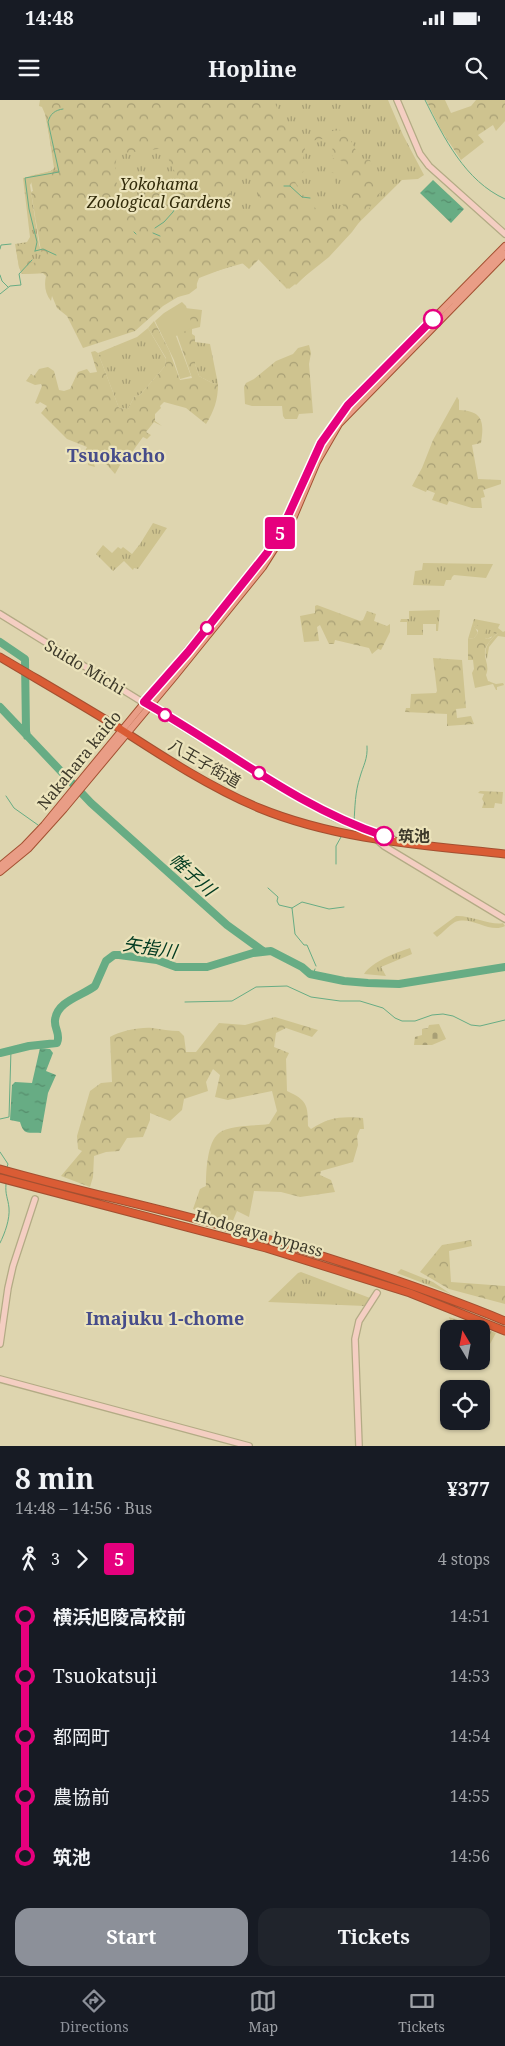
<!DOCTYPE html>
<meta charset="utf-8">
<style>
:root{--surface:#171b24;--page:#20242c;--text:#f1f3f6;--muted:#9ea1a6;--line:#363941;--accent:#8c9099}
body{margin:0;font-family:"Noto Serif","Noto Sans JP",serif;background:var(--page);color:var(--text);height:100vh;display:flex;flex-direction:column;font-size:19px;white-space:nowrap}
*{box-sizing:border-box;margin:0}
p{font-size:16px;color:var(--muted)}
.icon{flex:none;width:28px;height:28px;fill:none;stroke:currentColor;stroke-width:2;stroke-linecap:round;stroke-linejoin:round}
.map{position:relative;height:1346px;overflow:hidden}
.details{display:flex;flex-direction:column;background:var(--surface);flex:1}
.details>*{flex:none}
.badge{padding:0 10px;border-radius:4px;font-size:18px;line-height:32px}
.needle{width:32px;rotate:350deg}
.buttons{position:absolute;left:440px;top:1220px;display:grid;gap:10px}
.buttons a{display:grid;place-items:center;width:50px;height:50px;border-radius:10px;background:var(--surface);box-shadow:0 1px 4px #0004;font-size:25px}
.map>.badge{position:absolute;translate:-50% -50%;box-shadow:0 0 0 2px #fff}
.legs{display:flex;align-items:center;gap:8px;height:55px;padding:0 15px;font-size:16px}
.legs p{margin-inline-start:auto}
.headline{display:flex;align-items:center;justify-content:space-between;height:85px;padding:0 15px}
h1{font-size:28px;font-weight:700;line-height:38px}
.cta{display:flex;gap:10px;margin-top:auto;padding:10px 15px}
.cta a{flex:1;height:58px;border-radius:15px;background:var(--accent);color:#fff;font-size:20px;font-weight:700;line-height:58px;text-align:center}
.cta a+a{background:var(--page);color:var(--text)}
ul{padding:0 15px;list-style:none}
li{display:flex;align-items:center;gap:18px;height:60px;font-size:19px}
li i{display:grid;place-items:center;width:8px;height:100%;margin:0 6px;background:currentColor}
li i::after{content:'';width:12px;height:12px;margin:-6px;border:4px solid;border-radius:50%;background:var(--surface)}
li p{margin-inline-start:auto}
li:first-child i{background:linear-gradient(#0000 50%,currentColor 0)}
li:last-child i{background:linear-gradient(currentColor 50%,#0000 0)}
.status{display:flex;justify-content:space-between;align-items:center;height:35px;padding:0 25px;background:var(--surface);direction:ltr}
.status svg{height:14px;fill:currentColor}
header{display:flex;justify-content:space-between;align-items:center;height:65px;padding:0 15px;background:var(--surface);font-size:22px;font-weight:700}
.tab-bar{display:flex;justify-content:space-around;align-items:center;height:70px;border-top:1px solid var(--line);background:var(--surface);font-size:14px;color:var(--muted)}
.tab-bar a{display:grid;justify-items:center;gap:2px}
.tab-bar .on{color:var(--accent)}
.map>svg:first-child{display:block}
.grass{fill:url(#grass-tufts)}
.forest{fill:url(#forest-crowns);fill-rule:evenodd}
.cemetery{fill:url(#cemetery-stones)}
.garden{fill:#cec38f}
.water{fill:url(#water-ripples)}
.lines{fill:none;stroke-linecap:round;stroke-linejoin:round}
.stream{stroke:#67ac84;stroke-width:1}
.river{stroke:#67ac84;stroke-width:8}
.secondary-casing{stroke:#b3ab85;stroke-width:8}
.primary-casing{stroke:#a35031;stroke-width:8}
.highway-casing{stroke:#a35031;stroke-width:9}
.secondary{stroke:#f4cec2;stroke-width:5.5}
.primary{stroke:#e99d86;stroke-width:6}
.highway{stroke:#da5c35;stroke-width:7}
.line-1-casing{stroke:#fff;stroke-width:11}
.line-1{stroke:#e6007e;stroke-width:8}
.stop-1-dot{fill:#fff;stroke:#e6007e;stroke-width:2.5}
.labels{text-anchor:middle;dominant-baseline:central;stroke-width:4.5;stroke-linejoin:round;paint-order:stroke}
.park-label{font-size:16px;font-style:italic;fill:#322b0a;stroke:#ebe3bb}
.street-label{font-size:16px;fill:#3d392a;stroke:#ebe3bb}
.stop-label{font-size:16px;font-weight:bold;fill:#3d392a;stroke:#ebe3bb;text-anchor:start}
.neighbourhood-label{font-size:18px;font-weight:bold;fill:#464c8a;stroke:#ebe3bb}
.water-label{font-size:18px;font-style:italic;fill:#003a20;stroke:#ebe3bb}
</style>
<div class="status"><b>14:48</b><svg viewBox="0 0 49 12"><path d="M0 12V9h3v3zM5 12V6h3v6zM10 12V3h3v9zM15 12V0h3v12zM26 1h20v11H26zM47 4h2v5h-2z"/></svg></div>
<header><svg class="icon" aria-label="menu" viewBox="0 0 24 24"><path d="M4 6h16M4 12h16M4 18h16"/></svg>Hopline<svg class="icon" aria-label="search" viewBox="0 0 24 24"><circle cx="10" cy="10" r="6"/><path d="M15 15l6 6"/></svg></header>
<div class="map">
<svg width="505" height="1346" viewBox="0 0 505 1346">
<defs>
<pattern id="grass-tufts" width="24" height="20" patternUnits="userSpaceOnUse" patternTransform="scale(1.25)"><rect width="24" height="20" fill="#cec38f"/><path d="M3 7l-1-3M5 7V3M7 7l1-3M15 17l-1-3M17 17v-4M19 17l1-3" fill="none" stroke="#a89f75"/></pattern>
<pattern id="forest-crowns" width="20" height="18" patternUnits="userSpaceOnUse" patternTransform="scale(1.25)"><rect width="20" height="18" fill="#cec38f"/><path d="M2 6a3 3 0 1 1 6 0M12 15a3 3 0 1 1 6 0" fill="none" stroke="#a89f75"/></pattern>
<pattern id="cemetery-stones" width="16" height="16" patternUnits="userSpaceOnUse" patternTransform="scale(1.25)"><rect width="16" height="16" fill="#cec38f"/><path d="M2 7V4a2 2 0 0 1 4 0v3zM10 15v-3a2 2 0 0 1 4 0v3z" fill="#a89f75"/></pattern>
<pattern id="water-ripples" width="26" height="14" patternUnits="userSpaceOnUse" patternTransform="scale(1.25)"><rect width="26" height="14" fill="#67ac84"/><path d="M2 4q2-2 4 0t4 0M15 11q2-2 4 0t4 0" fill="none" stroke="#568d6c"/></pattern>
</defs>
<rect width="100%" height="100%" fill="#ded5af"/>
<!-- grass -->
<path class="grass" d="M66,0H388L403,35L424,75L418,79L402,80L296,185L293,182L287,189L258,159L196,177L197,188L189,194L174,198L68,73Z
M46,16L65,73L34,78L30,85L39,145L49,173L22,174L19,167L15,144L27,142L30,137L23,78L51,71L54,68Z
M148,228L166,259L165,266L140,295L134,297L128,309L119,308L98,253L137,237Z
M195,242L210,244L218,284L212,283L199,276L195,264Z
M153,423L167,428L138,469L134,468L133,470L124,461L113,471L96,454L103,445L112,453L118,447L121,449L123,447L132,454L140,444Z
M423,463L493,464L486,478L454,475L452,477L451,480H446L444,486L413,485L415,471L422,470Z
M440,510L438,531H436V524H423V535H407V522H400L401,519H409V511Z
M474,519L500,524L498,528L503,532L505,531V537L498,536L489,547L487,559C482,549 490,540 498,533L487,539L484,537L482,528L474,526L478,533L474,538L468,539Z
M456,816C470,815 493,826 503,823L505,826C489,834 472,815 455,822C448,826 443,833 437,837L433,833Z
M410,848L412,854L381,867L386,876L364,874C373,861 395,853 410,848Z
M401,1169L433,1182L451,1194L397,1173Z
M301,1172L370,1198L365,1206L268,1202L298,1173Z"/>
<!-- forest -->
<path class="forest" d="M40,0H273C285,21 289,41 317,35C327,33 332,30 344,30L351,41L360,58L370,60L381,92L352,132L329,157L289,189L259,159L249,169L241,162L199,178L196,186L163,206L135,231L83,248L67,216L57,208L52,196L51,201C45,193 44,185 46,176L43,173L22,174L19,167L16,149L20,144H25L28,147L26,152L27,159L33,163L38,162L42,157L31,92L33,91L30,76L56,70L45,14L42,7L39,6ZM321,39L333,40L332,58L344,62C346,75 352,74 348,91L338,94L333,72L329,74L339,103L343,105L345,111H319L307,101L294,80L303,72L306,64L303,60L306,42ZM166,48L170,64L177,75L120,111L115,68L117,54ZM250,73L263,105L237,114L229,86Z
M426,0H445L451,13L471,6L476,0H505V21L496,31L493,25L478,35L484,42L461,60L441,30Z
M185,208L202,210L200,227L192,229V234L195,236V264L199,276L212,283L218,284C218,300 214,311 206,324L186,308L164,302L160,306L161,308L155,314V321L162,326L154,322L146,332L151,335L147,339L143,337L127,359L123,360L115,374L101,358L94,364L95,367L88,365L89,360L84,353L87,347L67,339L41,313L47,306L40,302L38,304L35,303L42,286L41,284L35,285L26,281L31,274L34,276L39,269L48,267L54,271L59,290L64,291L70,289L78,272L87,269L90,273L97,272L91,252L95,251L98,253L119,308L128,309L134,297L140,295L165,266L166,258L148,228L154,221L169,250L180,280L192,278L177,235Z
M309,245L311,253L309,264L313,313L299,314L297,319H285L283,316L282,306H252L245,304L244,287L246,283L254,279L276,261L293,254L298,248Z
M457,297L459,300V310C484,311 484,323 481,343L472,345L478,379L501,380V384L483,390L485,397L481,398L482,408H472L449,401L447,405L432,400L435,393L427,390L426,392L412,386L422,368L433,340Z
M317,505L360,521L363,520L367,511L376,514L374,521L387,526L390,524V532L381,550L378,549L372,554L369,548L335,540L334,544H329L320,525L317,527L319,541L304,542L300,516L315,513V506Z
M475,524L482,527L483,526L488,527L484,534L486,539L491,538L494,532L498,531C495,537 486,543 485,551C484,560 490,566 486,575L488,581L496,584L503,583L504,585L497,587V590H496L493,584L475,588L472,573L474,569L473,560H468V539L474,538L478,533V530L474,528Z
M433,558L462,560L466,608L456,609L457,618L471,616L474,624L447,626V614L405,612L406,608H410L411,594L436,593L437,591Z
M480,691L503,692L502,704L495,703L494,708H482L484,702L482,699L484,694L478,693Z
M275,917L318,930L312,937L286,928L276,933L274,947L289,953L286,959L287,991C307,1000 308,1005 308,1026L311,1029C329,1017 342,1016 363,1018L364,1029H360L357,1036L358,1045L353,1062L321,1071L320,1075L331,1080L335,1092L300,1097L281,1092L254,1091L249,1117L237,1111L232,1123L193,1109L200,1089L206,1086C206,1072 207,1042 219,1033C229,1025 256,1026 269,1024L277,1011L272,991L228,1000L215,997L220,975L213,969L206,982L208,991L184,999L182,1010L170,1021L150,1013V1020L143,1037L127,1038L119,1051L106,1052L94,1056L93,1077L90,1087L61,1076L82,1051L78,1049L77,1036L90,991L101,983L112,982L110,937C120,931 140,927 152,928C161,929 170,931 179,931L184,936L186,952H196L219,923L245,925Z
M471,1140L472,1146L449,1151L451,1182L505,1186V1204L449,1189L420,1172L442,1145Z
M449,1217L496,1233L490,1244H486L481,1249V1229H453Z"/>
<!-- cemetery -->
<path class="cemetery" d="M439,924L446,939L432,945H414L415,937L422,935V929L428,928L429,925Z"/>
<!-- garden -->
<path class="garden" d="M182,202L186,206L193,227L176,236L191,276L180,279L174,260L155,221L164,213Z"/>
<!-- water -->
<path class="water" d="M433,80L464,109L451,123L420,93Z
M40,948L50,949L53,953L46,971L56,975L48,993L41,1033C28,1032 24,1036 20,1022L10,1020L12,985L15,982L32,983Z"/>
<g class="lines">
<!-- stream -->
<path class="stream" d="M425,0C444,38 465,81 505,99
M284,86H290L302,97L310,98
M155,128L164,122L173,112L179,100
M134,132L136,134
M153,133L160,136
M0,149L1,145L11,144
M35,151L37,142L29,109L25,78L59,72L48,22C50,14 55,10 63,9
M35,151L43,149L56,155
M0,175L2,181L8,187
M0,194L10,186L21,185L19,174L32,160
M6,696L14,708L38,725
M354,722C355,707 355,692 360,677C363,666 368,659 367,646
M336,764V746L341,737
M268,788L278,797L277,801L279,805L292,808L295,834L304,845H307L316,866
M292,808L302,802L329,809L344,807
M313,875L315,869
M185,902L232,901L256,887L287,886L311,897L340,901H360L383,908L395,918L402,921H415L432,915L443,914L453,916L471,925L480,926L505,920
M0,1019L9,1017L11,950
M0,1052L8,1064L7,1067
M0,1143C5,1133 10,1119 9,1108C8,1098 5,1095 6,1084"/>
<!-- river -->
<path class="river" d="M0,542L25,559L26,631L27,636
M0,607L91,703L227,825L263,851
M0,953L29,946L57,943C61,934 54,929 55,920C57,901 82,896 95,886L106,861L114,855H119L157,860L176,867H207L253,853L271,851L302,867L310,874L344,881L368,883L399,884L505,867"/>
<defs>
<path id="secondary" d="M397,0L420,54L429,66L505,134
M0,514L296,697L333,717L367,731L384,746L505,819
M371,732L393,739
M0,1244L8,1188L13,1166L35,1099
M0,1279L249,1346
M359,1346L355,1239L359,1221L377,1193"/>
<path id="primary" d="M0,766L24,746L44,725L260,462L277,438L314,357L336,321L362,291L505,146
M0,772L28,749L64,709L175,576L263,467L292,421L317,362L339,324L505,154"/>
<path id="highway" d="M0,557C37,579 75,601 111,623C159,654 207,686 259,708C337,740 422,745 505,754
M0,1069C84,1093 170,1110 254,1135C338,1160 423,1187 505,1221
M0,1078L266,1148L410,1193L505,1231"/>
</defs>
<!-- secondary casing -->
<use href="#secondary" class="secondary-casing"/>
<!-- primary casing -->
<use href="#primary" class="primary-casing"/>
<!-- highway casing -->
<use href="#highway" class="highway-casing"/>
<!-- secondary -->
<use href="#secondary" class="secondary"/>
<!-- primary -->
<use href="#primary" class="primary"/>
<!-- highway -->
<use href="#highway" class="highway"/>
</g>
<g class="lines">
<defs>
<path id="line-1" d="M384,736C297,707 224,647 144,602L188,552L267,453L287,418L321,343L348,305L433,219"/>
</defs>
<!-- line-1 casing -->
<use href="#line-1" class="line-1-casing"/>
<!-- line-1 -->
<use href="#line-1" class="line-1"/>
</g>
<!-- markers -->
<g class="stop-1-dot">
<circle cx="433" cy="219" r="9"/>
<circle cx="207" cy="528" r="6"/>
<circle cx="165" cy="615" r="6"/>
<circle cx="259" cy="673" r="6"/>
<circle cx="384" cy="736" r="9"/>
</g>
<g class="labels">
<!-- park labels -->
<g class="park-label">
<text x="159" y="84">Yokohama<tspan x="159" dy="18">Zoological Gardens</tspan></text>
</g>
<!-- street labels -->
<g class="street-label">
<text transform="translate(85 567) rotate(31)">Suido Michi</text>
<text transform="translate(79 660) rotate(-51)">Nakahara kaido</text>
<text transform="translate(205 663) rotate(30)">八王子街道</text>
<text transform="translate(259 1133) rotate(16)">Hodogaya bypass</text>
</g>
<!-- stop labels -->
<g class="stop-label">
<text x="398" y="736">筑池</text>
</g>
<!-- neighbourhood labels -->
<g class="neighbourhood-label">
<text x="116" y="355">Tsuokacho</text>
<text x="165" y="1218">Imajuku 1-chome</text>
</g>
<!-- water labels -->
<g class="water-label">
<text transform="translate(193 774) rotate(42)">帷子川</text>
<text transform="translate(150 847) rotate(9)">矢指川</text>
</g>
</g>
</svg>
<div class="buttons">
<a><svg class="needle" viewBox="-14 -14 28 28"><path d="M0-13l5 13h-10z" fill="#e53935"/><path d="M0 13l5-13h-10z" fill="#9ea1a6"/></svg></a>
<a><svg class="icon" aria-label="locate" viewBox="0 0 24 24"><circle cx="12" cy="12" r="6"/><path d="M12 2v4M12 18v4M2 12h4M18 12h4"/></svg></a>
</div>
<b class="badge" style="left:280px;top:433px;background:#e6007e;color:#fff">5</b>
</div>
<section class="details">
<div class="headline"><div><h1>8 min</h1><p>14:48 – 14:56 · Bus</p></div><b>¥377</b></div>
<div class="legs"><svg class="icon" aria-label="walk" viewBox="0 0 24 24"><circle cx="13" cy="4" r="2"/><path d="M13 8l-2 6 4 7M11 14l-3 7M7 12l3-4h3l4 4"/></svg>3<svg class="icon" aria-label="forward" viewBox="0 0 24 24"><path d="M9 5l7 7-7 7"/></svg><b class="badge" style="background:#e6007e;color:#fff">5</b><p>4 stops</p></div>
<ul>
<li><i style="color:#e6007e"></i><b>横浜旭陵高校前</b><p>14:51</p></li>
<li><i style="color:#e6007e"></i><span>Tsuokatsuji</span><p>14:53</p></li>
<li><i style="color:#e6007e"></i><span>都岡町</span><p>14:54</p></li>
<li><i style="color:#e6007e"></i><span>農協前</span><p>14:55</p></li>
<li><i style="color:#e6007e"></i><b>筑池</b><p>14:56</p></li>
</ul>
<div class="cta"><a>Start</a><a>Tickets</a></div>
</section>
<nav class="tab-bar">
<a class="on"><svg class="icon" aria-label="directions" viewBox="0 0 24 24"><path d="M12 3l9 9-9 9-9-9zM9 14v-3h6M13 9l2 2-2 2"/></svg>Directions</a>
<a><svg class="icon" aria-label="map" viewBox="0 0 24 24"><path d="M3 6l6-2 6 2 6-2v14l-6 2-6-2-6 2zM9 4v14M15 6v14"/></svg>Map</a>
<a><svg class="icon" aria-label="tickets" viewBox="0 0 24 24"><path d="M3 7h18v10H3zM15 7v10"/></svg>Tickets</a>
</nav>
